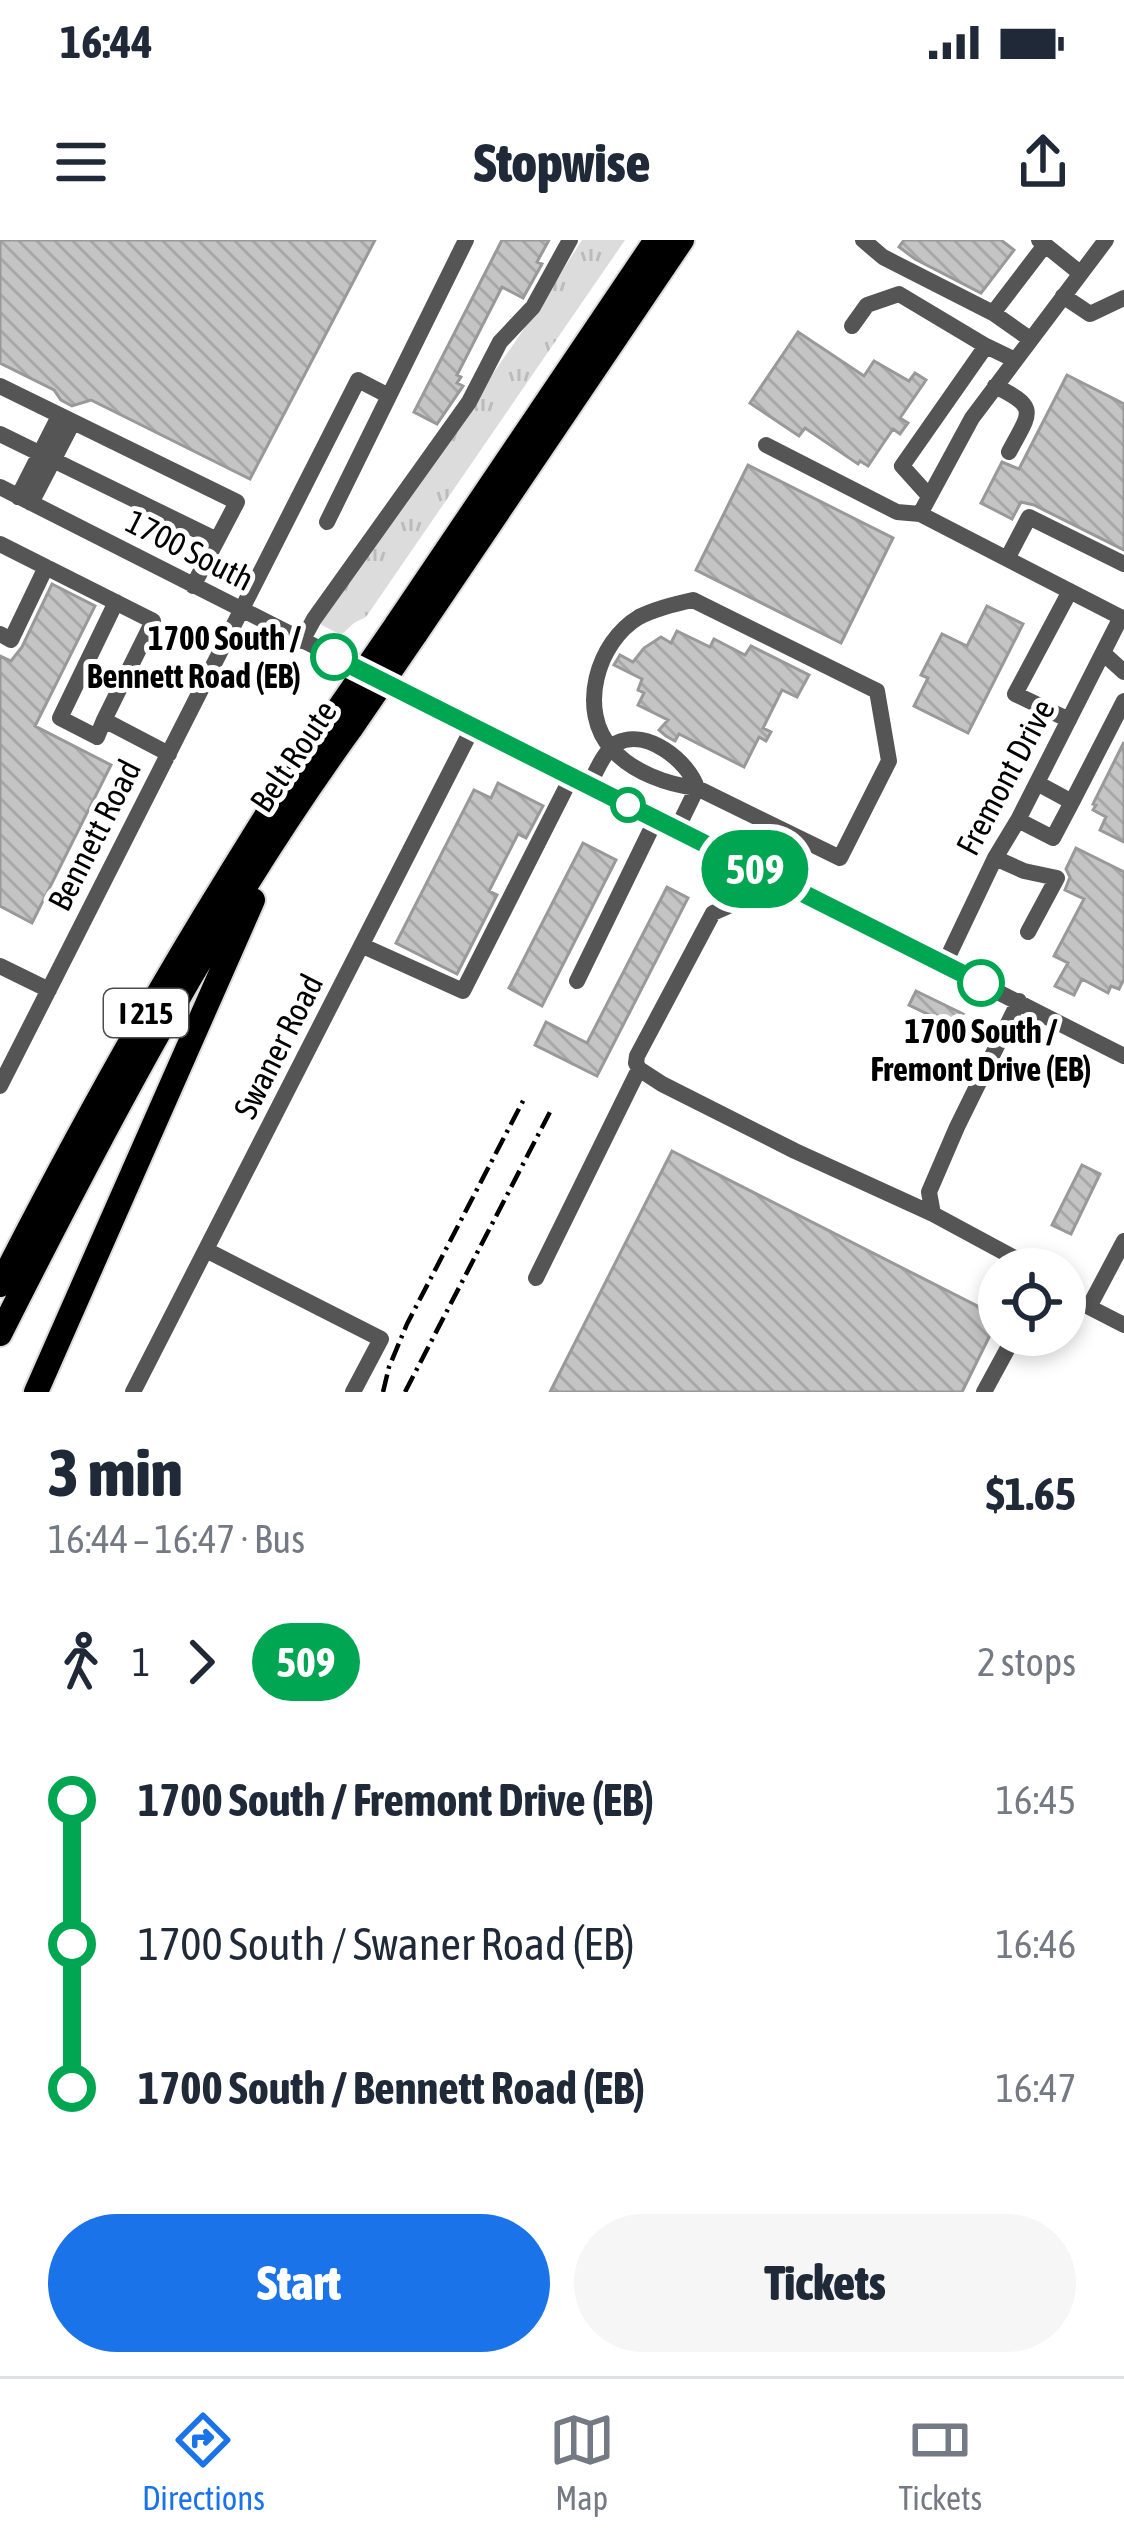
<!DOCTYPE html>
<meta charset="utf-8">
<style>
:root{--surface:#fff;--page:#f6f6f7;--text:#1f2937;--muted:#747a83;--line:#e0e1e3;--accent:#1a73e8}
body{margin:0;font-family:"Asap Condensed",sans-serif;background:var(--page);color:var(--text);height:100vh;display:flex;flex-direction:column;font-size:45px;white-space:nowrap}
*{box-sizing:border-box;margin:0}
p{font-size:39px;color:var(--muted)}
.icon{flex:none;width:66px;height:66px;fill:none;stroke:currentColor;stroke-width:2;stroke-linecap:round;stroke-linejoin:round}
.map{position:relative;height:1152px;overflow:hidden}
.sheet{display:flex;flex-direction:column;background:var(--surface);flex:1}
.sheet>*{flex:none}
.badge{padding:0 24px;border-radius:39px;font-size:42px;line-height:78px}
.fabs{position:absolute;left:978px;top:1008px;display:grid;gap:24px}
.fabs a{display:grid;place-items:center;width:108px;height:108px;border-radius:50%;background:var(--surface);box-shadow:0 6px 18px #0003;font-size:60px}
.map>.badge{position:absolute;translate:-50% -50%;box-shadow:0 0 0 6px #fff}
.legs{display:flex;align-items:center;gap:18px;height:132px;padding:0 48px;font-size:39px}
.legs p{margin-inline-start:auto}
.headline{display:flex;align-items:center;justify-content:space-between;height:204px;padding:0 48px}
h1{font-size:66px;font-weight:800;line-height:90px}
.action{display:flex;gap:24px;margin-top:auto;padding:24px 48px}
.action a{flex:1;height:138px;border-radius:72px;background:var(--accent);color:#fff;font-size:48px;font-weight:800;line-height:138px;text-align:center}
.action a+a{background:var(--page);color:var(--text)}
ul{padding:0 48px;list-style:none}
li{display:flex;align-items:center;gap:42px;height:144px;font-size:45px}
li i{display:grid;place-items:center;width:18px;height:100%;margin:0 15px;background:currentColor}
li i::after{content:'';width:30px;height:30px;margin:-15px;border:9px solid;border-radius:50%;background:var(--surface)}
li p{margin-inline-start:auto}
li:first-child i{background:linear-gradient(#0000 50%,currentColor 0)}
li:last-child i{background:linear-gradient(currentColor 50%,#0000 0)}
.status{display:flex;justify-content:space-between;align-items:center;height:84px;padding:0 60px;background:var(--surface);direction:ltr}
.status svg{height:33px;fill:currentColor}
header{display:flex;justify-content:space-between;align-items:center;height:156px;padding:0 48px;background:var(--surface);font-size:54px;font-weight:800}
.menu{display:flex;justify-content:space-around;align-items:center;height:168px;border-top:3px solid var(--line);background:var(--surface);font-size:33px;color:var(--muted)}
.menu a{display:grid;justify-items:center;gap:6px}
.menu .active{color:var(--accent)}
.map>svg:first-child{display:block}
.grass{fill:url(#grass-tufts)}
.building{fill:url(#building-back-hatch);stroke:#999;stroke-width:3}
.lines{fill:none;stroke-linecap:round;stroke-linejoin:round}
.highway-casing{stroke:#dbdbdb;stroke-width:28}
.minor{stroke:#555;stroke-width:16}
.highway{stroke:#000;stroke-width:24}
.rail{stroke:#000;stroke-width:4.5;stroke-dasharray:18 6 3 6;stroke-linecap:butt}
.highway-bridge-casing{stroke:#dbdbdb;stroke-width:28;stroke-linecap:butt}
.highway-bridge{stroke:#000;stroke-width:24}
.line-1-casing{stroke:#fff;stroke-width:27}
.line-1{stroke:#00a651;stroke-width:18}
.stop-1-dot{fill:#fff;stroke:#00a651;stroke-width:6}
.labels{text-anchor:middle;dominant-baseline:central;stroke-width:10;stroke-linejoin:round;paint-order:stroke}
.shield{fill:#fff;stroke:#4c4c4c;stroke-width:3}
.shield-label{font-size:30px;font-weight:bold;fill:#000}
.street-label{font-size:33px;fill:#000;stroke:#fff}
.stop-label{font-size:33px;font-weight:bold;fill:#000;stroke:#fff;text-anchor:end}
</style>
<div class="status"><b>16:44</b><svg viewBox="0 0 49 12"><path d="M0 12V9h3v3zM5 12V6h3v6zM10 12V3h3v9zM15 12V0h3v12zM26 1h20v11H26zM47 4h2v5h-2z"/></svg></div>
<header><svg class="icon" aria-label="menu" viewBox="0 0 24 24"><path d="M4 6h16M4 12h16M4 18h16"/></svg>Stopwise<svg class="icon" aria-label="share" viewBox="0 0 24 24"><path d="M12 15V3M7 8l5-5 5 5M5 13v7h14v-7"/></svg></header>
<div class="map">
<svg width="1124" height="1152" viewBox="0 0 1124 1152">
<defs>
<pattern id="grass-tufts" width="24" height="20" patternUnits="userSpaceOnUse" patternTransform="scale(3)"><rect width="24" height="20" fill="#dcdcdc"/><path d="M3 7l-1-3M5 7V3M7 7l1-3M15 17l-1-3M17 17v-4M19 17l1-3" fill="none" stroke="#bbb"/></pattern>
<pattern id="building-back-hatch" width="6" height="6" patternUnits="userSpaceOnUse" patternTransform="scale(3)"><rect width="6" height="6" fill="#c4c4c4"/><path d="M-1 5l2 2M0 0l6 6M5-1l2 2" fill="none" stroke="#a7a7a7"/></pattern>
</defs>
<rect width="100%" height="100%" fill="#fff"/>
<!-- grass -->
<path class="grass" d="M582,0H625L366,377L354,383L341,395L320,384L537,70Z"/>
<!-- building -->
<path class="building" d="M0,0H375L250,239L91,160L72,166L61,160L54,150L0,123Z
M502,0H549L537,22L542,24L523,58L502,47L457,135L461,137L457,143L463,146L437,184L414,172Z
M904,0H1001L1014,10L981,53L915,19L899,7Z
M798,92L864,136L874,121L909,141L915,133L926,140L900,178L908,183L900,194L893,189L868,226L860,221L858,224L805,188L799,196L750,163Z
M1067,135L1124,164V310L1034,265L1021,262L1012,279L981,263L1002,222L1019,229Z
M748,225L893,298L841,403L696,330Z
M52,344L95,366L35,486L111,525L32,683L0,666V416L11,421L22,407Z
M987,366L1023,384L968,493L914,466L928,438L921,435L942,394L967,406Z
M677,391L710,407L714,399L745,415L751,406L809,435L797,457L782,450L763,488L771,492L766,501L759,497L744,527L679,494L675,501L666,496L659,490L668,480L638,465L644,453L638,450L642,439L614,425L620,415L633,422L644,408L661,397L671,403Z
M1124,502V602L1100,590L1106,577L1093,570L1096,565L1093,564Z
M498,543L543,566L526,598L518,594L489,651L497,655L457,734L396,703L474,550L491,558Z
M583,603L616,620L542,766L509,748Z
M1076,608L1124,632V739L1119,749L1111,746L1108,753L1082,739L1074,755L1055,746L1068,723L1054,716L1084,659L1065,650L1070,637L1066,629Z
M667,647L688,658L597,836L535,805L546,782L587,803Z
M916,751L963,774L956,788L909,765Z
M672,911L999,1077L962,1152H550Z
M1082,925L1100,934L1071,994L1052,985Z"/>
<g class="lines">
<defs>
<path id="highway" d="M396,385L656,0
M415,395L682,0
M0,1045C71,906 145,771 227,639C261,584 294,529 332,478
M0,1094C105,886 215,676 352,487
M36,1152L253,660"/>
</defs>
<!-- highway casing -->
<use href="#highway" class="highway-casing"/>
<!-- minor -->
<path class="minor" d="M863,0L883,17L993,73L1030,99
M1039,0L1080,33
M1063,56L1090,74L1124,58
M993,73L1045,5
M852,86L867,65L899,54L986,106
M0,146L237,262L193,346
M995,146C1040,168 1030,172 1009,212
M389,156L466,0
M0,194L217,300
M766,205L897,272L920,274L1124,379
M0,247L1124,816
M929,256L902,226L986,106L1015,120
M18,257L59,176
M31,263L73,182
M920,274L972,178L1106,0
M0,304L153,381L104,480L169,514
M1007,319L1029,277L1124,324
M693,360L877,451L889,521L840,618L697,548C668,545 632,532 612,509C577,471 597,402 639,377C657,368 674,364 693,360Z
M0,394L11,400L46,327
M302,401L314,379L469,162L500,102L533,67L570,0
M1103,413L1124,432
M104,480L97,497L60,478L116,362
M1069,480L1015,454L1070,351
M1037,543L1072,562L1124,461
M589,545C596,532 604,511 617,503C647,488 688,521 697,548L677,589
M1018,580L1053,598L1072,562
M995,618L1024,631L1057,638L1028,692
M749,626L731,665L713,673L637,816L636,823L639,829L662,844L795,911L933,974
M363,706L463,751L572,536
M944,725L995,618L1018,580L1121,377
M0,726L49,750
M577,741L656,579
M1019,761L957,887L929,952L933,974L1035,1029
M0,846L358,140L389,156L327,282
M1124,1001L1089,1067L1124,1085
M206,1010L381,1099L353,1152
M536,1038L639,829
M133,1152L473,487
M984,1152L1015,1095"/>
<!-- highway -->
<use href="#highway" class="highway"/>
<!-- rail -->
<path class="rail" d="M383,1152L389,1127L407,1084L524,859
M405,1152L550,872"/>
<defs>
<path id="highway-bridge" d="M332,478L396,385
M352,487L415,395"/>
</defs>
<!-- highway-bridge casing -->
<use href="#highway-bridge" class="highway-bridge-casing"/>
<!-- highway-bridge -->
<use href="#highway-bridge" class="highway-bridge"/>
</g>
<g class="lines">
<defs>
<path id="line-1" d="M334,417L981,743"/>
</defs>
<!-- line-1 casing -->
<use href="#line-1" class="line-1-casing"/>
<!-- line-1 -->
<use href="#line-1" class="line-1"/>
</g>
<!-- markers -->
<g class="stop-1-dot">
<circle cx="334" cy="417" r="21"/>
<circle cx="628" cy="565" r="15"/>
<circle cx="981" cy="743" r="21"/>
</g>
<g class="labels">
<!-- shield labels -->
<rect class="shield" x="104" y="749" width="84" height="48" rx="9"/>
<g class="shield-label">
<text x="146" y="773">I 215</text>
</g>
<!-- street labels -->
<g class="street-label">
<text transform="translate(190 310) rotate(27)">1700 South</text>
<text transform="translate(293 516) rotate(-56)">Belt Route</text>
<text transform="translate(1005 537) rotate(-62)">Fremont Drive</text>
<text transform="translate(94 595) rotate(-63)">Bennett Road</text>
<text transform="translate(278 806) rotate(-63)">Swaner Road</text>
</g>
<!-- stop labels -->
<g class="stop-label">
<text x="301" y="398">1700 South /<tspan x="301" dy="38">Bennett Road (EB)</tspan></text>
<text x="981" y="791" text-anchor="middle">1700 South /<tspan x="981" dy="38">Fremont Drive (EB)</tspan></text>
</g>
</g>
</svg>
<div class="fabs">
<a><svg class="icon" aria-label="locate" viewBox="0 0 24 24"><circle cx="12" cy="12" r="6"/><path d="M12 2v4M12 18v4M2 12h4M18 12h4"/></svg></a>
</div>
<b class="badge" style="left:755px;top:629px;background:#00a651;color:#fff">509</b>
</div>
<section class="sheet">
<div class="headline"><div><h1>3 min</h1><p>16:44 – 16:47 · Bus</p></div><b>$1.65</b></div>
<div class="legs"><svg class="icon" aria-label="walk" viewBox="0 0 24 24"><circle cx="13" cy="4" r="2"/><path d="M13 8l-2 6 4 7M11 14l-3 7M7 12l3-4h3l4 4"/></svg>1<svg class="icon" aria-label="forward" viewBox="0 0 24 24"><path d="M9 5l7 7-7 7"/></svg><b class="badge" style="background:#00a651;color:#fff">509</b><p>2 stops</p></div>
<ul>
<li><i style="color:#00a651"></i><b>1700 South / Fremont Drive (EB)</b><p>16:45</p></li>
<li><i style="color:#00a651"></i><span>1700 South / Swaner Road (EB)</span><p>16:46</p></li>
<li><i style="color:#00a651"></i><b>1700 South / Bennett Road (EB)</b><p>16:47</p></li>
</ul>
<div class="action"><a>Start</a><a>Tickets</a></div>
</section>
<nav class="menu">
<a class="active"><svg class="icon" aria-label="directions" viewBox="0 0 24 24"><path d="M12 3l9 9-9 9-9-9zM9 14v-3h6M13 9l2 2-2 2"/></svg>Directions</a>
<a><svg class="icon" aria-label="map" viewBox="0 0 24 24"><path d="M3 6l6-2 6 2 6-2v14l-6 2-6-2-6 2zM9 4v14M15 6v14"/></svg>Map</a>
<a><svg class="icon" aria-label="tickets" viewBox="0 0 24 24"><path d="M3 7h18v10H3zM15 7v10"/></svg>Tickets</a>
</nav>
